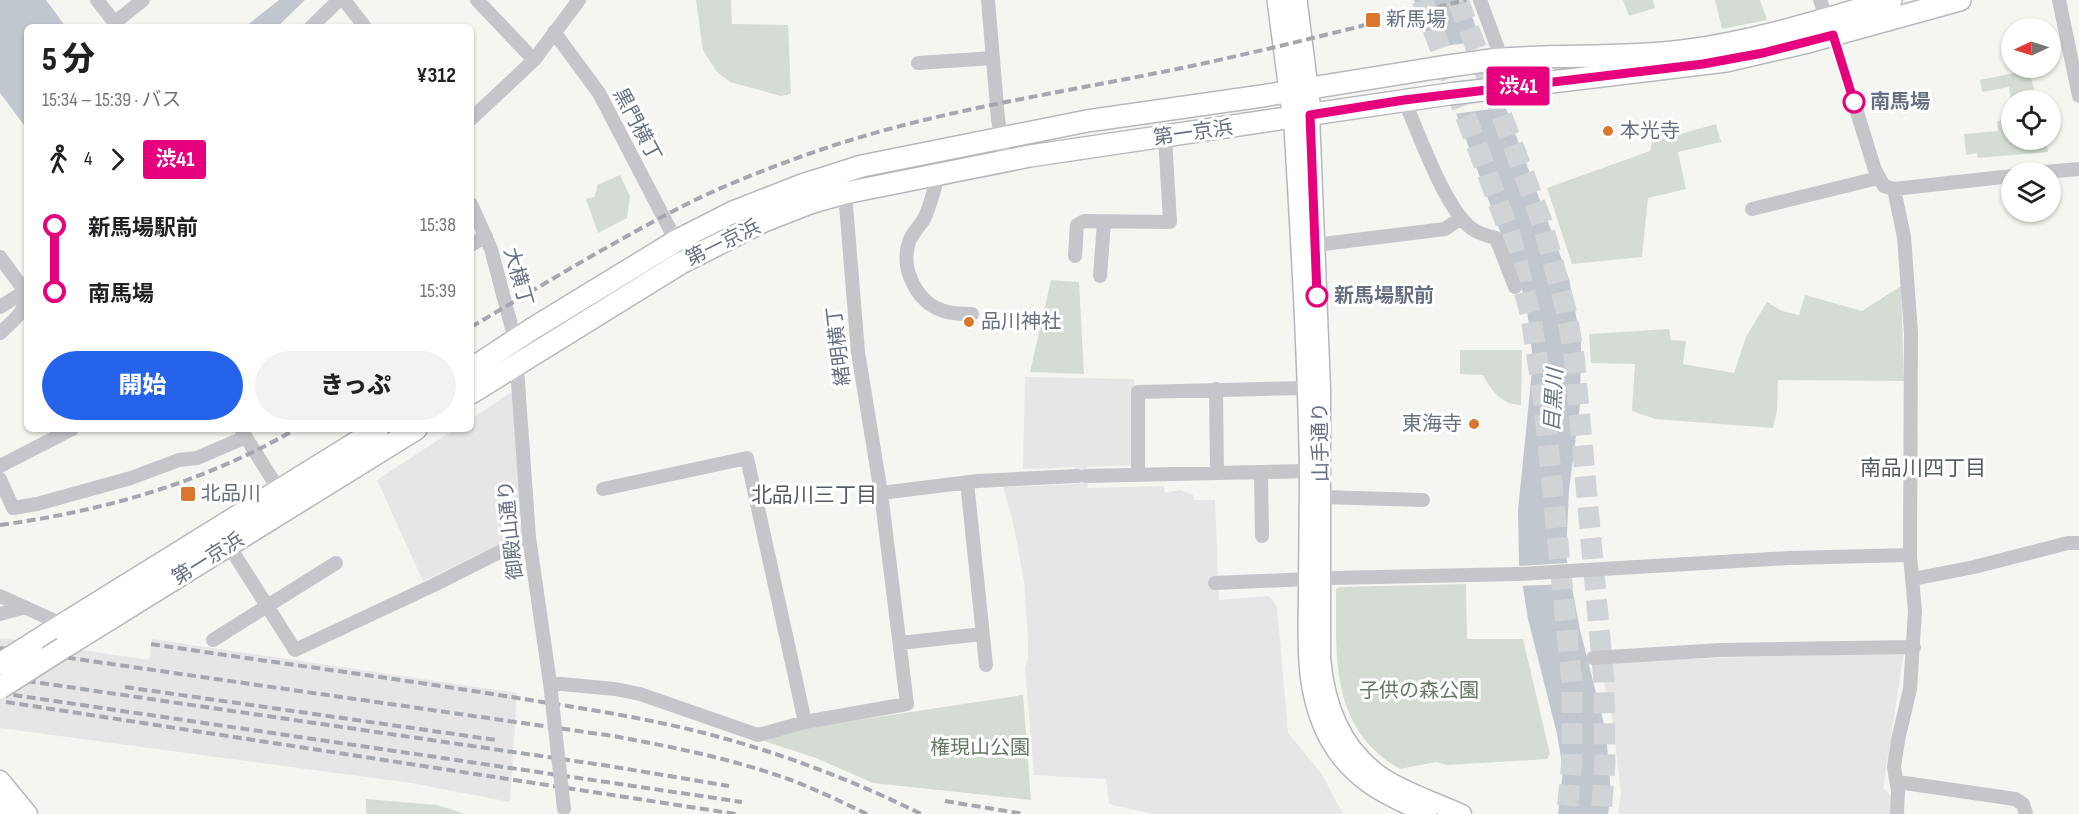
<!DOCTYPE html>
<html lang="ja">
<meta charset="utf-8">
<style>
:root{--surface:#fff;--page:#f2f2f2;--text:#202124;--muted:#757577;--accent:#2563eb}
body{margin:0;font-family:"Sofia Sans Condensed","Noto Sans JP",sans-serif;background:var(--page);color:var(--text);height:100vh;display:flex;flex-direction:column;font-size:22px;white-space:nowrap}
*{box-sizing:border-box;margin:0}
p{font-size:20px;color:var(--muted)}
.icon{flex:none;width:33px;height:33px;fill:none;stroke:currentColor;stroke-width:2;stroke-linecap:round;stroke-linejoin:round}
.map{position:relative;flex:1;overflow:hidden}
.panel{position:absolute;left:24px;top:24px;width:450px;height:408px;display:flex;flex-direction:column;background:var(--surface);border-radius:9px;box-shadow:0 2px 4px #0004}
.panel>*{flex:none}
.badge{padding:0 12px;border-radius:4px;font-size:21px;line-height:39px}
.needle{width:39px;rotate:266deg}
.buttons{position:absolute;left:2001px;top:18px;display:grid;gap:12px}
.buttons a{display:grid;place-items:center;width:60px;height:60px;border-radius:50%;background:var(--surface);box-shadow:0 2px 4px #0004;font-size:30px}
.map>.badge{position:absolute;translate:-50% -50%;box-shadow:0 0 0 3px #fff}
.legs{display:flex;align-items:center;gap:9px;height:66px;padding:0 18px;font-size:20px}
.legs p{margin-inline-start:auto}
.summary{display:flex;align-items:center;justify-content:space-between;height:102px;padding:0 18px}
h1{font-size:33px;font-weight:800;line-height:45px}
.cta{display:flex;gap:12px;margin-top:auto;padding:12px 18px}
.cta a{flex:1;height:69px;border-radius:36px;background:var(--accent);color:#fff;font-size:24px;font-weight:800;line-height:69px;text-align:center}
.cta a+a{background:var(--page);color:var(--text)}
ul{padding:0 18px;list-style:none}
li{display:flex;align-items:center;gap:21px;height:66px;font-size:22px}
li i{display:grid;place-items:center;width:9px;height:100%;margin:0 8px;background:currentColor}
li i::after{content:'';width:15px;height:15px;margin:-8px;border:4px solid;border-radius:50%;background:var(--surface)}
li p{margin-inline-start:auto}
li:first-child i{background:linear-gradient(#0000 50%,currentColor 0)}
li:last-child i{background:linear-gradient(currentColor 50%,#0000 0)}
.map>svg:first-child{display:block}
.built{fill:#e6e6e6}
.green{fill:#d5dcd3}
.water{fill:#c1c7ce}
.pier{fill:#f5f6f2}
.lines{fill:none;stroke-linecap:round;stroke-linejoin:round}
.highway-tunnel{stroke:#d1d4d6;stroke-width:21;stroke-dasharray:21 10;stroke-linecap:butt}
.major-casing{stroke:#b4b7bc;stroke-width:21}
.highway-casing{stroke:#b6b8bc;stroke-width:24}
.minor{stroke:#c4c6ca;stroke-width:14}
.major{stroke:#fff;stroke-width:18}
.highway{stroke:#fff;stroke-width:21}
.rail{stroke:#a4a8ae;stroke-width:4;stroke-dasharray:9 4.5;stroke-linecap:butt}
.highway-bridge-casing{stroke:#b6b8bc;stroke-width:24;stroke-linecap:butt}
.minor-bridge{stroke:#c4c6ca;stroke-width:14}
.highway-bridge{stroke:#fff;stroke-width:21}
.line-1-casing{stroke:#fff;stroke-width:14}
.line-1{stroke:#e6007e;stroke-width:9}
.poi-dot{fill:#db762d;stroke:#fff;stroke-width:2}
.stop-1-dot{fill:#fff;stroke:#e6007e;stroke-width:3}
.labels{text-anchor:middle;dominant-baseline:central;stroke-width:6;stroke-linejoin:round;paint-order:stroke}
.poi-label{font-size:20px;fill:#667082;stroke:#fff;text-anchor:start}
.stop-label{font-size:20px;font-weight:bold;fill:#667082;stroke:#fff;text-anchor:start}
.street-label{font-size:20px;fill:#667082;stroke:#fff}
.park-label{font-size:20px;fill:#657964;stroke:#fff}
.water-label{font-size:21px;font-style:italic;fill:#677785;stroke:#fff}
.neighbourhood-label{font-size:21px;fill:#535b67;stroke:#fff}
</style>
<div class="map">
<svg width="2079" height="814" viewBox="0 0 2079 814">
<rect width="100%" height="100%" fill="#f5f6f2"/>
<!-- built -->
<path class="built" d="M1025,377L1134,379L1135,465L1087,467L1088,488L1164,486L1165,493L1180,490L1193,495L1194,500H1215L1219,600L1269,596L1277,606L1288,733L1321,773L1343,814H1152L1109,804L1106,779L1034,775L1025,668L1028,660V637L1024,581L1012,518L1003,487L1077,484L1075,467L1023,469Z
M510,393H514L522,533L423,581L377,480L455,429H471V419Z
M0,638L149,660L152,639L517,693L510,802L411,783L0,728Z
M1904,652L1883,788L1891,796L1890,814H1618L1621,794L1612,716L1599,662Z"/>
<!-- green -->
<path class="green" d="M696,0H731L732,24L788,25L791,94L781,96L730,82L716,71L703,50Z
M1623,0H1653L1655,8L1629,16Z
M1715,0H1760L1767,20L1722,29Z
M2029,70L2037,100L2011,101L2009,87L1982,92L1980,80Z
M2011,119L2012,140H2046L2048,152L1978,158L1977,153L1966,155L1964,134L1998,131L1997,121Z
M1716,124L1721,142L1678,152L1686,189L1648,198L1642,257L1572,264L1547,188L1650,151L1652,142Z
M620,175L630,196L627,218L598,233L586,199L594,197L597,190V185Z
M1051,280L1079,282L1084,374L1030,372Z
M1901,286L1904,381L1778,380L1777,410L1773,428L1655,419L1632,411L1635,364L1591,363L1589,334L1669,329L1671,340L1686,341L1683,364L1734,373L1746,337L1767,302L1782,311L1799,315L1805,295L1862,311Z
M1460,350H1522L1521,405C1502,405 1491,390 1483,375L1460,374Z
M1466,584L1467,639H1523L1550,754L1547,759L1447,765L1436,762L1400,769C1330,729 1336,658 1336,589L1340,587Z
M1023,695L1031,800L873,783L816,758L764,741L769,738L818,726Z
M366,799L437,805L465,814H366Z"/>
<!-- water -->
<path class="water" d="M0,0H46L66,27H27V129L0,93Z
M279,0H305L277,27H245Z
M1414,0H1466L1569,279L1581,341L1580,405L1569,490L1566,556L1580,630L1606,732L1611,794L1608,814H1558L1563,770L1557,734L1528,619L1519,563L1518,510L1533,361L1526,301Z"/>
<!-- pier -->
<path class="pier" d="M1483,41L1507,107L1453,114L1428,48Z
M1568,563L1570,584L1520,586L1518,566Z"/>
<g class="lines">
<!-- highway-tunnel -->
<path class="highway-tunnel" d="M1422,0L1510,234L1531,317L1544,404L1572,683V759L1567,814
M1458,0L1542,222L1566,310L1574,355L1604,682L1605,763L1601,814"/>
<defs>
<path id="major" d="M1310,115L1321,389V658C1325,705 1341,749 1382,777C1406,793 1436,802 1462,814
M1293,118C1300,235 1307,353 1309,471C1309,513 1308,555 1308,598C1307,647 1305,694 1329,739C1352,781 1387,796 1427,814
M0,780L28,814
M0,804L8,814"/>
<path id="highway" d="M1278,0L1292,106
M1296,0L1309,103
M1491,60C1555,54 1619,59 1682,51C1754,42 1822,20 1891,0
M1502,88L1726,61L1808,42L1960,0
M471,369L532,329L676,241L733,212L802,185L862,166L1087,121L1262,96L1435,68
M471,393L681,263L764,221L810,203L845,193L1030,156L1449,94
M33,643L378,429
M63,648L416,429"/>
</defs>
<!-- major casing -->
<use href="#major" class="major-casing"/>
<!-- highway casing -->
<use href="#highway" class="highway-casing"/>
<!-- minor -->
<path class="minor" d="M97,0L118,27
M344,0L365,27
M477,0L534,60
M988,0L998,119L1005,161
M1480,0L1512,87
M1820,0L1833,35L1875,170L1884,186L1894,189L2012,176
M2059,0L2079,96
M114,23L143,0
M311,27L339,0
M554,32L599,93L676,241
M918,63L993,58
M1404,100C1419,133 1444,207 1471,228C1478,233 1487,236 1496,238L1515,287
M471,119L534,60L579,0
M2044,172L2079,169
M930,175L935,187C932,197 929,209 924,219C919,227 912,233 909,242C900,269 917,303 944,311C953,314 963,314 972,314
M1894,189L1904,237L1911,333L1910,555L1915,611L1910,689L1898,740L1894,767L1898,791L1897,814
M471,204L491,249L515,340L529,537L551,690
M1752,209L1878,178
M471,245L486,236
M1315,245L1445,229L1461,218
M1075,256L1077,225L1084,221L1170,222L1165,137
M0,257L27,294
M1100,276L1104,222
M0,307L27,290
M0,333C14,320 28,311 25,291
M1216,389L1217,473
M242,431L279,490
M0,466L72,429
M1261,472L1262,536
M1138,475V392L1306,388
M1086,476L1309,471
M0,479L13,508L37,504L131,478L179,460L197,458L246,437
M967,482L986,665
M881,493L978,481L1077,476
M1322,497L1423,500
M229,546L295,650L434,585L529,537
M1569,571L1790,558L1910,555
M1913,579L1974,567L2068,543H2079
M1215,583L1332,578L1518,574
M0,596L66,626
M0,614L25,607
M213,640L336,563
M900,643L982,634
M1593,658L1720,650L1914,647
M550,683L615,689L640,694L758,735L805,722L747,458L603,489
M805,722L907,704L881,493L858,352L845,193
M1898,782L2015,799L2023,804L2026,814"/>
<!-- major -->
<use href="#major" class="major"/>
<!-- highway -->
<use href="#highway" class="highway"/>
<!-- rail -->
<path class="rail" d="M471,327C541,286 611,243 683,206C726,184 774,166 820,150C934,111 1054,94 1172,70C1270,50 1368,24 1466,0
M0,525C104,511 205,482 296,429
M151,644C269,662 387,677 505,696C567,706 630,715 692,730C770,749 849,778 921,814
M0,648L613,736C673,747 733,759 791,780C817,790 842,802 867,814
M0,677L609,766L729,786
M125,687L496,740
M0,693L742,802
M6,702L736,814
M945,801L1024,814"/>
<defs>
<path id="highway-bridge" d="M1435,68L1491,60
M1449,94L1502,88
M0,664L33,643
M0,688L63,648"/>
</defs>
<!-- highway-bridge casing -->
<use href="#highway-bridge" class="highway-bridge-casing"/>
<!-- minor-bridge -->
<path class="minor-bridge" d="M1518,574L1569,571
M551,692L564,809"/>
<!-- highway-bridge -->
<use href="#highway-bridge" class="highway-bridge"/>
</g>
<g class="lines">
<defs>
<path id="line-1" d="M1317,296L1310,115L1404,100L1703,64L1763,53L1833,35L1854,102"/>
</defs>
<!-- line-1 casing -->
<use href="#line-1" class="line-1-casing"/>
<!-- line-1 -->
<use href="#line-1" class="line-1"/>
</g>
<!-- markers -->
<g class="poi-dot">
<rect x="1365" y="12" width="16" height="16" rx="3"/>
<circle cx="1608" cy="131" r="6"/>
<circle cx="969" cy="322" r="6"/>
<circle cx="1474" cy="424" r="6"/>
<rect x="180" y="486" width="16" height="16" rx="3"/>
</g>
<g class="stop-1-dot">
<circle cx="1854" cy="102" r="10"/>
<circle cx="1317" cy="296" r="10"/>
</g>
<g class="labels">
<!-- poi labels -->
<g class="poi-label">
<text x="1386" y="20">新馬場</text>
<text x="1620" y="131">本光寺</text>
<text x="981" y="322">品川神社</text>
<text x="1462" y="424" text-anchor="end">東海寺</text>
<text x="201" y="494">北品川</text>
</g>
<!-- stop labels -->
<g class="stop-label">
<text x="1870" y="102">南馬場</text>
<text x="1334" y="296">新馬場駅前</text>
</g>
<!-- street labels -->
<g class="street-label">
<text transform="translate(637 125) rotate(62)">黒門横丁</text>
<text transform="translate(1193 133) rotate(-8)">第一京浜</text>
<text transform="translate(723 243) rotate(-26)">第一京浜</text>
<text transform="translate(518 277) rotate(74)">大横丁</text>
<text transform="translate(839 346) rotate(-97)">緒明横丁</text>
<text transform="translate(1321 442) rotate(-91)">山手通り</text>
<text transform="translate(511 530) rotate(-96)">御殿山通り</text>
<text transform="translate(208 559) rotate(-32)">第一京浜</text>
</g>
<!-- park labels -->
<g class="park-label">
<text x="1419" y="691">子供の森公園</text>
<text x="980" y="748">権現山公園</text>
</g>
<!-- water labels -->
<g class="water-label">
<text transform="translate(1554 400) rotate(-87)">目黒川</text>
</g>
<!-- neighbourhood labels -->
<g class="neighbourhood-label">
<text x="1923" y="468">南品川四丁目</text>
<text x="814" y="495">北品川三丁目</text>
</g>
</g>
</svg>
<div class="buttons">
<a><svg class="needle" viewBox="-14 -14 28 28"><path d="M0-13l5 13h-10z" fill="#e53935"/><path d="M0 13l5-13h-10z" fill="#757577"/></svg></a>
<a><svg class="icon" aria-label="locate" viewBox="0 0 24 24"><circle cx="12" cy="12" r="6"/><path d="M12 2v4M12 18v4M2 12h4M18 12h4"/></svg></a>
<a><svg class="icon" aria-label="layers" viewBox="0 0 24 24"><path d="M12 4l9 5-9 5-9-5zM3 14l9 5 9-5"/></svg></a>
</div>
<b class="badge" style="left:1518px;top:86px;background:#e6007e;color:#fff">渋41</b>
<section class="panel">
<div class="summary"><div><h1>5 分</h1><p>15:34 – 15:39 · バス</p></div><b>¥312</b></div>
<div class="legs"><svg class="icon" aria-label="walk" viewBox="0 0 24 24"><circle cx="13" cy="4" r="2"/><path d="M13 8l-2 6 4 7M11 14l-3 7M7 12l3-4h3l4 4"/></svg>4<svg class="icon" aria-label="forward" viewBox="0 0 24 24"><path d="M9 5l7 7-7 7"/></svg><b class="badge" style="background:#e6007e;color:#fff">渋41</b></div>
<ul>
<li><i style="color:#e6007e"></i><b>新馬場駅前</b><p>15:38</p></li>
<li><i style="color:#e6007e"></i><b>南馬場</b><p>15:39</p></li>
</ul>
<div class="cta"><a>開始</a><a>きっぷ</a></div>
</section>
</div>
